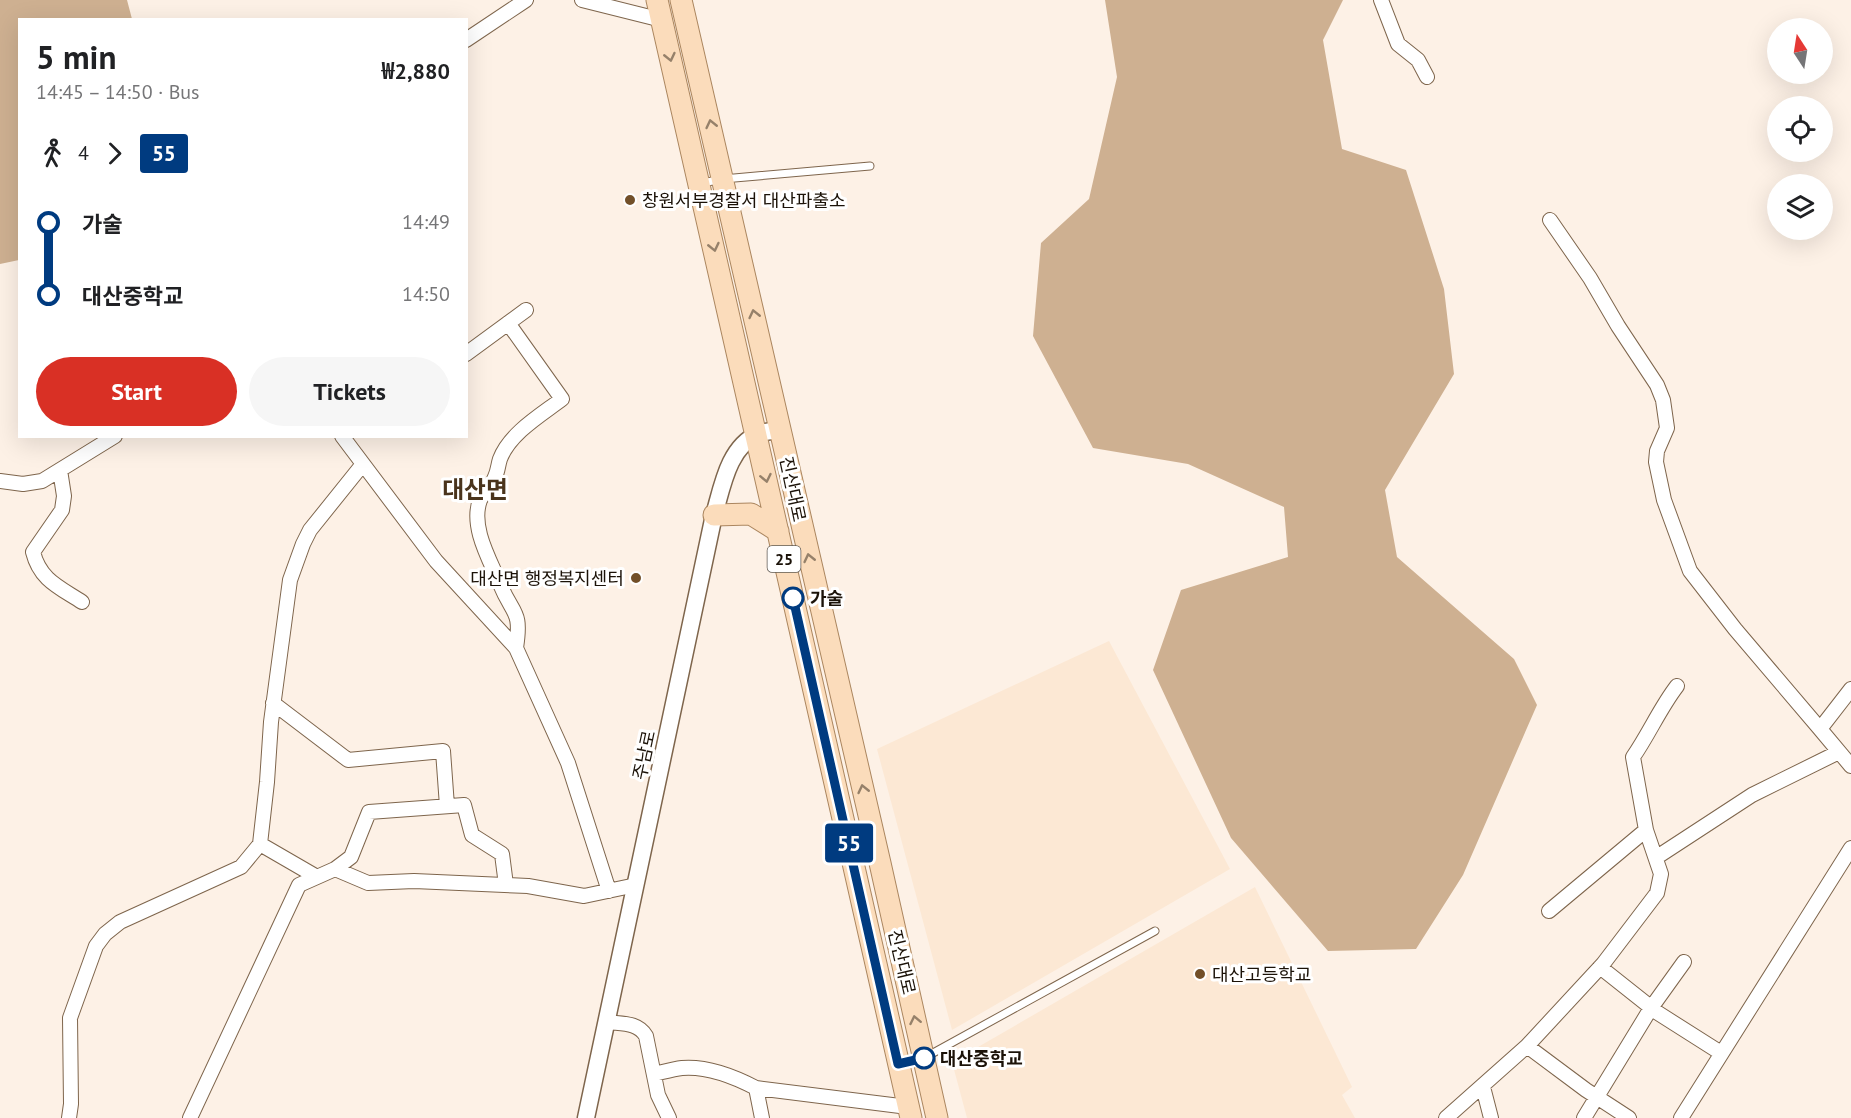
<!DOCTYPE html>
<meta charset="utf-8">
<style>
:root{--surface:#fff;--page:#f6f6f6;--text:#202124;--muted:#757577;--accent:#d93025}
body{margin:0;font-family:"PT Sans","Noto Sans KR",sans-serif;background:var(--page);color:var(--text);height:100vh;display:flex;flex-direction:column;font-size:22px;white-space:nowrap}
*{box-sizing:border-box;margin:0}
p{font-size:20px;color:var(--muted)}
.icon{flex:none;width:33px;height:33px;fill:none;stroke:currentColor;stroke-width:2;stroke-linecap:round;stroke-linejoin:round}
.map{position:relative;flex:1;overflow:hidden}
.drawer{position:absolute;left:18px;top:18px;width:450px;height:420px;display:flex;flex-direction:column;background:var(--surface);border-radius:0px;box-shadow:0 6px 24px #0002}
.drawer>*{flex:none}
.badge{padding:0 12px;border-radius:4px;font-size:21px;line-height:39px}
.needle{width:39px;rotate:348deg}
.controls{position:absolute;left:1767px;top:18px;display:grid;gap:12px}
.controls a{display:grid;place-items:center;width:66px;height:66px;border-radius:50%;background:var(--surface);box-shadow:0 6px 24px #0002;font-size:30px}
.map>.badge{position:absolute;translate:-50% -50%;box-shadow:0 0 0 3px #fff}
.legs{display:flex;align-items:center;gap:9px;height:66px;padding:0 18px;font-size:20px}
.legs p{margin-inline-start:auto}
.headline{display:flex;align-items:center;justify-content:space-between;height:102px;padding:0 18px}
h1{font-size:33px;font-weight:800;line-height:45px}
.action{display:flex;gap:12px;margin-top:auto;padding:12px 18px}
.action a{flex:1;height:69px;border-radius:36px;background:var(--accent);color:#fff;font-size:24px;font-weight:800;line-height:69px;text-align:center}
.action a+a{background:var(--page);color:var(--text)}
ul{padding:0 18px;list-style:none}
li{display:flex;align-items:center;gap:21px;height:72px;font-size:22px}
li i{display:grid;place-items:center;width:9px;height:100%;margin:0 8px;background:currentColor}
li i::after{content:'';width:15px;height:15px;margin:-8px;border:4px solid;border-radius:50%;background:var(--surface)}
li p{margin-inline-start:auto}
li:first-child i{background:linear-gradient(#0000 50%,currentColor 0)}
li:last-child i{background:linear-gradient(currentColor 50%,#0000 0)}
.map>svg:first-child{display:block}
.built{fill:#fce8d4}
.forest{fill:#ceb091}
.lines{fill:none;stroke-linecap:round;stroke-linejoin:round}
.service-casing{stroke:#7e654c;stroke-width:9}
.minor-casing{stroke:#7e654c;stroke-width:16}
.tertiary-casing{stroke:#7e654c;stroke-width:19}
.primary-casing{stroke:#ab865f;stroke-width:23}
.service{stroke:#fff;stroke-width:7}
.minor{stroke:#fff;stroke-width:14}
.tertiary{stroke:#fff;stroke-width:16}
.primary{stroke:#fbdcbb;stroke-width:21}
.oneway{stroke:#96816a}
.line-1-casing{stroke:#fff;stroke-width:14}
.line-1{stroke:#003b80;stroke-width:9}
.poi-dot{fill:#724f28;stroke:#fff;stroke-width:2}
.stop-1-dot{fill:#fff;stroke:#003b80;stroke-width:3}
.labels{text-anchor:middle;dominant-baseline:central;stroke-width:6;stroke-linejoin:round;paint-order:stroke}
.shield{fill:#fff;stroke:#5f5952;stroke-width:1.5}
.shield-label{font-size:16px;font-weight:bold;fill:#1b1208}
.poi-label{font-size:18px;fill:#1b1208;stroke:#fff;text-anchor:start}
.street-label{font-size:18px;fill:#1b1208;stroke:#fff}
.stop-label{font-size:18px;font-weight:bold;fill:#1b1208;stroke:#fff;text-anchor:start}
.district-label{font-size:24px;font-weight:bold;fill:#4a341c;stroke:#fff}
</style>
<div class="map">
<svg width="1851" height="1118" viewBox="0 0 1851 1118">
<rect width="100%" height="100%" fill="#fdf1e6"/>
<!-- built -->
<path class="built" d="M1109,641L1230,869L952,1030L877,749Z
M1255,887L1352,1087L1342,1095L1355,1118H967L952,1062Z"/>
<!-- forest -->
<path class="forest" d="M0,0H127L132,19L20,20L19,260L0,264Z
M1105,0H1343L1323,40L1342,149L1406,170L1444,289L1454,374L1385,490L1397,557L1514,659L1537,705L1463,875L1416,949L1328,951L1231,838L1153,670L1181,590L1288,557L1284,507L1188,464L1093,448L1033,336L1041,243L1089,199L1117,77Z"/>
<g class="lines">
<defs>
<path id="service" d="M702,183L723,179L870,166
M901,1064L924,1058L1155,931"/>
<path id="minor" d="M582,0L662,20
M1381,0L1398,44L1418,60L1427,77
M466,40L526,0
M1550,220L1590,278L1618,326L1657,385L1663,400L1667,428L1657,451L1656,462L1664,500L1690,571L1735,629L1820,729
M508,323L562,399C541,415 510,433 500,459C498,465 498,471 495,477C492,486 484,492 480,500C470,527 490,560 500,584C513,616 522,609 516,648
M466,354L526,310
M342,436L436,561L516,648L568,763L609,891
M60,470L64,496L62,510L33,552C40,580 59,587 82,602
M0,481L23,484L42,481L115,436
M1851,689L1820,729L1851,766
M273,703L348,760L443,751L447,806
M260,844L317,877
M1657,857L1752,795L1839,752
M335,869L351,857L369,812L464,805L472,835L502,854L506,885
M1549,911L1646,830
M1600,967L1658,1013L1721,1053
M607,1022C622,1024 638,1022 646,1036L658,1095L669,1118
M1527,1046L1586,1090L1629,1118
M654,1074C663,1072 673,1069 682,1068C706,1066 735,1077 756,1088L762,1118
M1483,1087L1491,1118
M756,1088L908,1107
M69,1118L71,1104L70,1018L96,946L105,934L120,922L241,867L260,844L267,782L271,722L290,580L303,544L310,530L363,464
M190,1118L299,885L335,869L368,883L414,881L528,886L584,896L636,885
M1446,1118L1527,1046L1603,964L1657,893L1661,874L1646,830L1633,757C1649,734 1660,708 1677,686
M1584,1118L1651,1008L1684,962
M1681,1118L1851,848"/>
<path id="tertiary" d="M586,1118L714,515C722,488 728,447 758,434C764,431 774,431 781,430"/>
<path id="primary" d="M657,0L911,1118
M681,0L880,863L937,1118
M714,515L751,514L778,531"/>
</defs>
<!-- service casing -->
<use href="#service" class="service-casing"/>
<!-- minor casing -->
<use href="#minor" class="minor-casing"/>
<!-- tertiary casing -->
<use href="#tertiary" class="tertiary-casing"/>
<!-- primary casing -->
<use href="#primary" class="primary-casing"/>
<!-- service -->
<use href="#service" class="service"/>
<!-- minor -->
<use href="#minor" class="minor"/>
<!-- tertiary -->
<use href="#tertiary" class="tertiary"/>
<!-- primary -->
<use href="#primary" class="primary"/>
</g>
<!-- one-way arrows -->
<defs><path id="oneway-chevron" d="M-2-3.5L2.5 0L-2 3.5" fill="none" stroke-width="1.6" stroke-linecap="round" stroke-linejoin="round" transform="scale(1.5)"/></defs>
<g class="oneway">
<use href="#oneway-chevron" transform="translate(670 57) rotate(77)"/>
<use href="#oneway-chevron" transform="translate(711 124) rotate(-103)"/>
<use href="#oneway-chevron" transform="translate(714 247) rotate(77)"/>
<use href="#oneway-chevron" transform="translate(754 314) rotate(-103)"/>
<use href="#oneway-chevron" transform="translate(766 478) rotate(78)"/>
<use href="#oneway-chevron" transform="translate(809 558) rotate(-103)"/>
<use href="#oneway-chevron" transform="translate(863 789) rotate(-103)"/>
<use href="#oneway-chevron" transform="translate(915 1020) rotate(-102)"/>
</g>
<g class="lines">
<defs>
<path id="line-1" d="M793,598L898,1064L924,1058"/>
</defs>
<!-- line-1 casing -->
<use href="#line-1" class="line-1-casing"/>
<!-- line-1 -->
<use href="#line-1" class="line-1"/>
</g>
<!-- markers -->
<g class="poi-dot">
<circle cx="630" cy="200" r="6"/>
<circle cx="636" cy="578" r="6"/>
<circle cx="1200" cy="974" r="6"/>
</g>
<g class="stop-1-dot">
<circle cx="793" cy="598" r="10"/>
<circle cx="924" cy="1058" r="10"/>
</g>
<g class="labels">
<!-- shield labels -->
<rect class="shield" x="767.5" y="546" width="33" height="26" rx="4.5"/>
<g class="shield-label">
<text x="784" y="559">25</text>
</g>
<!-- poi labels -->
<g class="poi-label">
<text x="642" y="200">창원서부경찰서 대산파출소</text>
<text x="624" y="578" text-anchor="end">대산면 행정복지센터</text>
<text x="1212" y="974">대산고등학교</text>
</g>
<!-- street labels -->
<g class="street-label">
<text transform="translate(793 489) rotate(78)">진산대로</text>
<text transform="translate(644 755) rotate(-78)">주남로</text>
<text transform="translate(902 962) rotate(77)">진산대로</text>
</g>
<!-- stop labels -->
<g class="stop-label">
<text x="810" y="598">가술</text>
<text x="940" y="1058">대산중학교</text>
</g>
<!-- district labels -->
<g class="district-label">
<text x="475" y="489">대산면</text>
</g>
</g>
</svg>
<div class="controls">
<a><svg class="needle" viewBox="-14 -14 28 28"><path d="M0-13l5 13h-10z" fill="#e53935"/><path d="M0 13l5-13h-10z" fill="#757577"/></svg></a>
<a><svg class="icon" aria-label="locate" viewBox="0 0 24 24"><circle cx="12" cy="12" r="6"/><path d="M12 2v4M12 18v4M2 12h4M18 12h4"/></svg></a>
<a><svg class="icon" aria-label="layers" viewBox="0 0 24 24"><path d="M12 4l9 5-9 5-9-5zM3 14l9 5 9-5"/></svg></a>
</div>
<b class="badge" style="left:849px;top:843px;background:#003b80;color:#fff">55</b>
<section class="drawer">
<div class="headline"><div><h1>5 min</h1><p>14:45 – 14:50 · Bus</p></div><b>₩2,880</b></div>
<div class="legs"><svg class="icon" aria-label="walk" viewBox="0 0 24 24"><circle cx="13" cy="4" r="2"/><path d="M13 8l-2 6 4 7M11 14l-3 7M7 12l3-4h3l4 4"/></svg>4<svg class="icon" aria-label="forward" viewBox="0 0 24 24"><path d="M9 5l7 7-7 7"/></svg><b class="badge" style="background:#003b80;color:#fff">55</b></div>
<ul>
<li><i style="color:#003b80"></i><b>가술</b><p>14:49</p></li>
<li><i style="color:#003b80"></i><b>대산중학교</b><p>14:50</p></li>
</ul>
<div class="action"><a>Start</a><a>Tickets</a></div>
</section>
</div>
